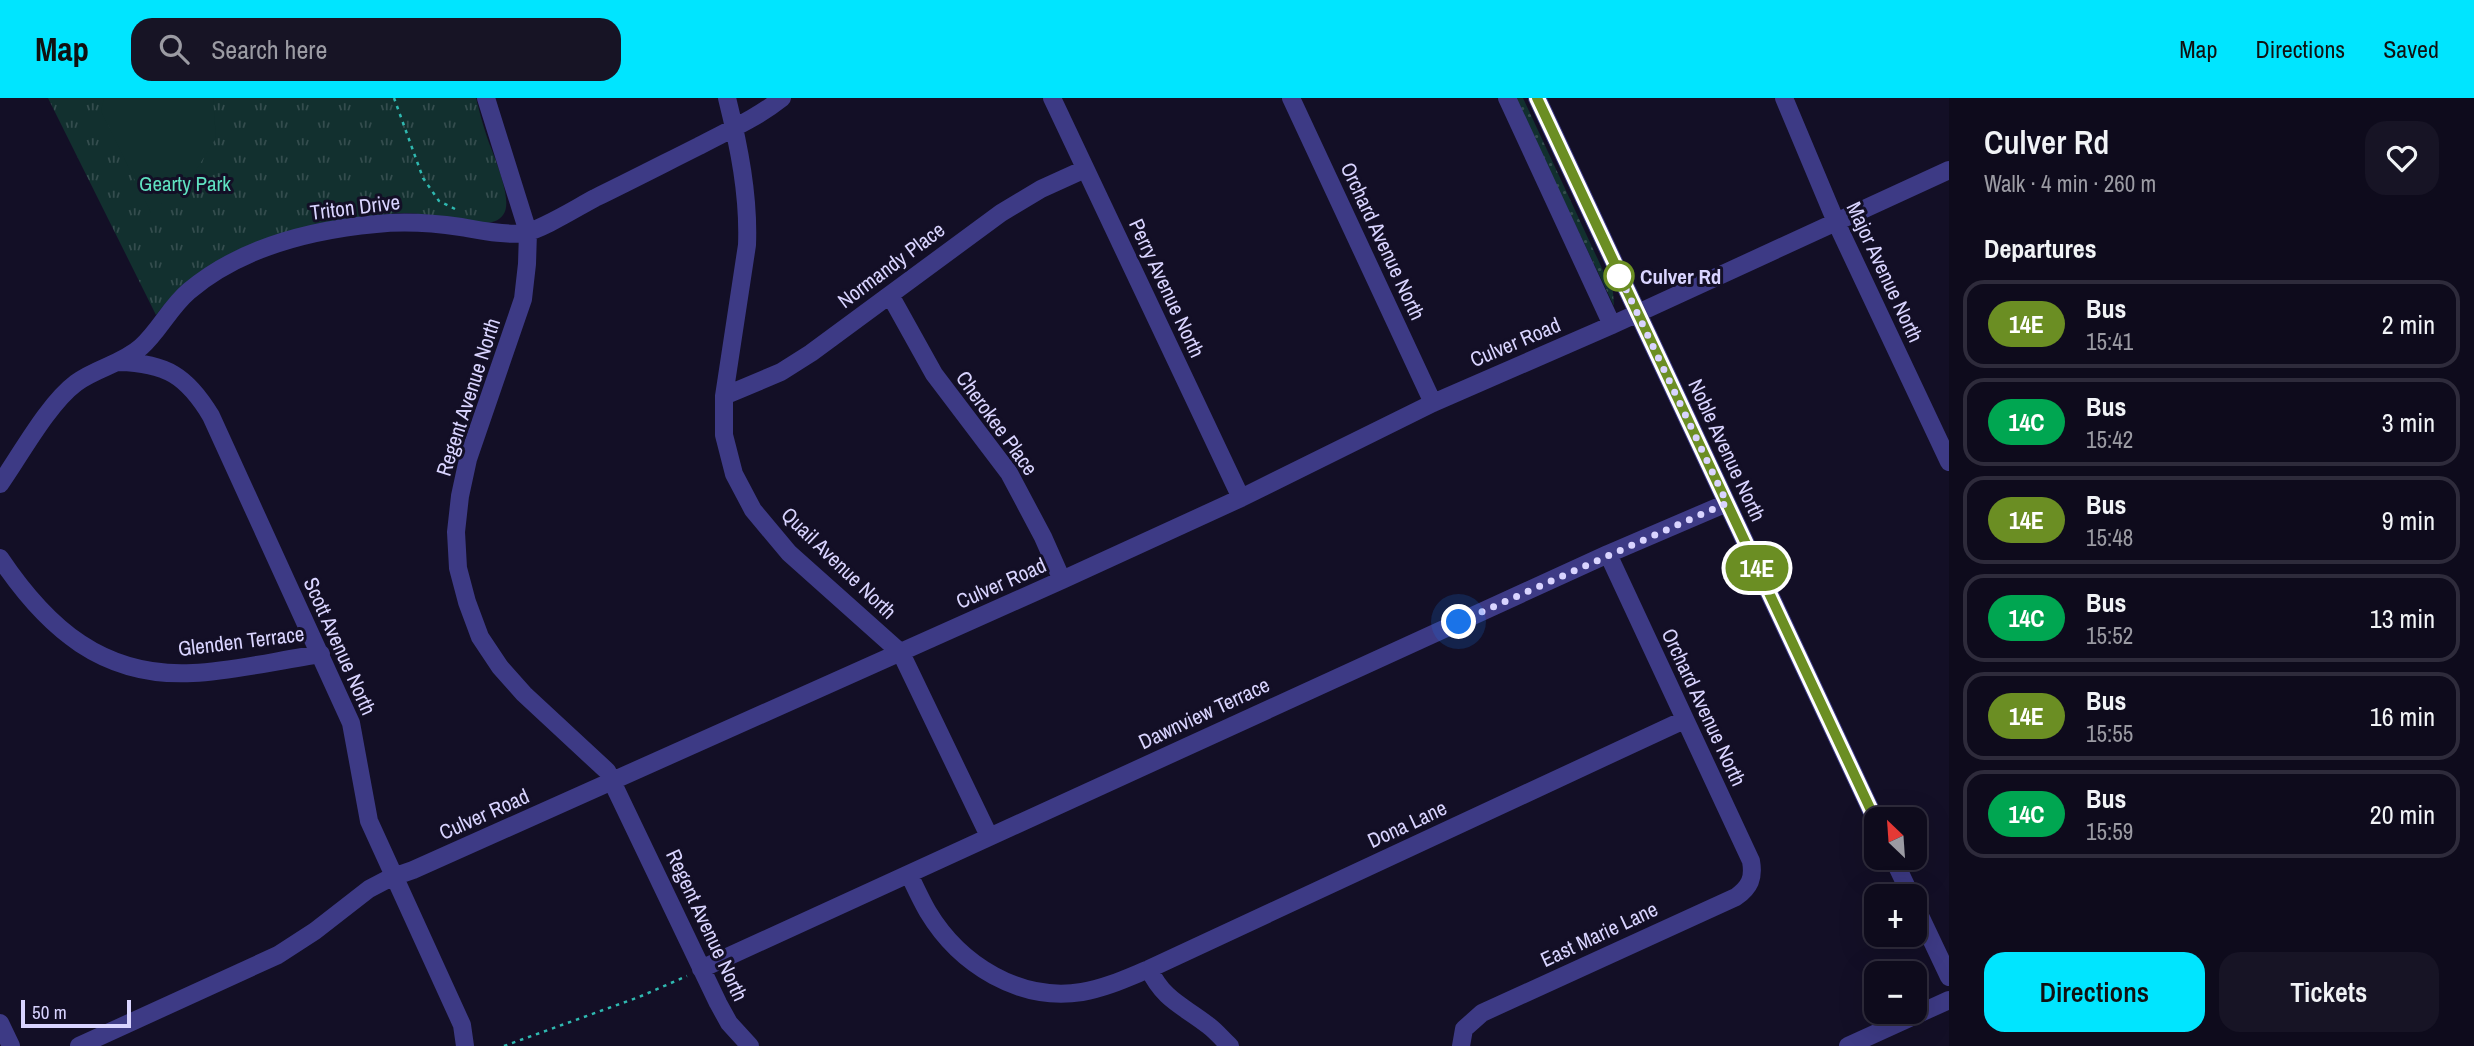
<!DOCTYPE html>
<meta charset="utf-8">
<style>
:root{--surface:#0e0b1c;--page:#171425;--text:#f1f3f6;--muted:#9b9ba3;--line:#2e2b3b;--accent:#00e5ff}
body{margin:0;font-family:"Archivo Narrow",sans-serif;background:var(--page);color:var(--text);height:100vh;display:flex;flex-direction:column;font-size:26px;white-space:nowrap}
*{box-sizing:border-box;margin:0}
p{font-size:23px;color:var(--muted)}
.icon{flex:none;width:38px;height:38px;fill:none;stroke:currentColor;stroke-width:2;stroke-linecap:round;stroke-linejoin:round}
.map{position:relative;flex:1;overflow:hidden}
.side{display:flex;flex-direction:column;background:var(--surface);width:525px}
.side>*{flex:none}
.badge{padding:0 14px;border-radius:23px;font-size:24px;line-height:46px}
.needle{width:46px;rotate:335deg}
.buttons{position:absolute;left:1864px;top:709px;display:grid;gap:14px}
.buttons a{display:grid;place-items:center;width:63px;height:63px;border-radius:14px;background:var(--surface);box-shadow:0 7px 28px #0002,0 0 0 2px var(--line);font-size:35px}
.scale{position:absolute;left:21px;bottom:18px;width:110px;box-sizing:border-box;padding-left:7px;border:4px solid #d9d4ff;border-top:0;font-size:19px;line-height:24px;white-space:nowrap;color:#d9d4ff;-webkit-text-stroke:5px #130f26;paint-order:stroke}
.you{position:absolute;width:35px;height:35px;margin:-18px;border:5px solid #fff;border-radius:50%;background:#1a73e8;box-shadow:0 0 0 10px #1a73e833}
.map>.badge{position:absolute;translate:-50% -50%;box-shadow:0 0 0 4px #fff}
h2{padding:0 35px;font-size:26px;line-height:63px}
.round{display:grid;place-items:center;flex:none;width:74px;height:74px;border-radius:21px;background:var(--page)}
.head{display:flex;align-items:center;justify-content:space-between;height:119px;padding:0 35px}
h1{font-size:33px;font-weight:600;line-height:52px}
.primary-button{display:flex;gap:14px;margin-top:auto;padding:14px 35px}
.primary-button a{flex:1;height:80px;border-radius:21px;background:var(--accent);color:#111;font-size:28px;font-weight:600;line-height:80px;text-align:center}
.primary-button a+a{background:var(--page);color:var(--text)}
ul{padding:0;list-style:none}
li{display:flex;align-items:center;gap:21px;height:88px;margin:0 14px 10px;padding:0 21px;border:4px solid var(--line);border-radius:21px}
li div{flex:1}
li b{display:block;font-size:26px}
li em{font-style:normal}
li .badge{min-width:77px;font-weight:700;text-align:center}
header{display:flex;align-items:center;gap:42px;box-sizing:border-box;height:98px;padding:0 35px;background:var(--accent);color:#111}
header strong{font-size:33px}
nav{display:flex;gap:38px;margin-inline-start:auto;font-size:24px}
.search{width:490px;height:63px;background:var(--page);display:flex;align-items:center;gap:18px;box-sizing:border-box;padding:0 24px;border-radius:21px;color:var(--muted);font-size:26px}
main{display:flex;flex:1;min-height:0}
.map>svg:first-child{display:block}
.grass{fill:url(#grass-dots)}
.park{fill:url(#park-tufts)}
.pitch{fill:#12302f}
.lines{fill:none;stroke-linecap:round;stroke-linejoin:round}
.path{stroke:#2fb8b0;stroke-width:2.5;stroke-dasharray:3.5 5;stroke-linecap:butt}
.minor{stroke:#3d3a85;stroke-width:18}
.line-casing{stroke:#fff;stroke-width:16}
.line{stroke:#6b8e23;stroke-width:10}
.walk{stroke:#d9d4ff;stroke-width:7;stroke-dasharray:0 12.6}
.stop-dot{fill:#fff;stroke:#6b8e23;stroke-width:3.5}
.labels{text-anchor:middle;dominant-baseline:central;stroke-width:6;stroke-linejoin:round;paint-order:stroke}
.park-label{font-size:21px;fill:#5fe0c0;stroke:#130f26}
.street-label{font-size:21px;fill:#d9d4ff;stroke:#130f26}
.stop-label{font-size:21px;font-weight:bold;fill:#d9d4ff;stroke:#130f26;text-anchor:start}
</style>
<header>
<strong>Map</strong>
<div class="search"><svg class="icon" aria-label="search" viewBox="0 0 24 24"><circle cx="10" cy="10" r="6"/><path d="M15 15l6 6"/></svg>Search here</div>
<nav><a>Map</a><a>Directions</a><a>Saved</a></nav>
</header>
<main>
<div class="map">
<svg width="1949" height="948" viewBox="0 0 1949 948">
<defs>
<pattern id="grass-dots" width="8" height="8" patternUnits="userSpaceOnUse" patternTransform="scale(1.75)"><rect width="8" height="8" fill="#12302f"/><path d="M2 2h.1M6 6h.1" fill="none" stroke="#344d4e" stroke-width="1.8" stroke-linecap="round"/></pattern>
<pattern id="park-tufts" width="24" height="20" patternUnits="userSpaceOnUse" patternTransform="scale(1.75)"><rect width="24" height="20" fill="#12302f"/><path d="M3 7l-1-3M5 7V3M7 7l1-3M15 17l-1-3M17 17v-4M19 17l1-3" fill="none" stroke="#344d4e"/></pattern>
</defs>
<rect width="100%" height="100%" fill="#130f26"/>
<!-- grass -->
<path class="grass" d="M1515,0H1523L1613,194L1614,208Z"/>
<!-- park -->
<path class="park" d="M48,0H476C479,12 482,24 486,36C491,53 515,102 503,117C499,123 491,125 484,125C457,124 432,115 405,115C373,115 341,125 311,133C244,151 200,160 156,217Z"/>
<!-- pitch -->
<path class="pitch" d="M104,0H213L216,40L193,77L151,115L101,13Z"/>
<g class="lines">
<!-- path -->
<path class="path" d="M394,0L423,80L439,103L457,112
M504,948L639,899L687,878"/>
<!-- minor -->
<path class="minor" d="M486,0L528,134L527,166L523,201L468,361L460,398L456,434L458,470L467,504L480,539L500,569L524,596L607,673L718,905L729,925L750,948
M727,0C739,48 749,98 747,147L724,298V337L734,376L753,412L789,455L901,555L989,738
M1052,0L1241,400
M1291,0L1433,305
M1507,0L1612,227
M1537,0L1876,723
M1784,0L1836,124L1949,364
M890,197L934,276L1009,375L1043,439L1062,482
M119,264C166,265 187,278 211,318L351,625L369,723L462,927L465,948
M724,298L781,274L811,255L1001,115L1041,91L1085,71
M0,386C21,356 48,306 76,285C96,270 122,266 141,249C159,233 170,209 189,193C240,150 311,132 376,126C403,123 434,125 461,129C479,132 506,138 524,135C543,131 576,110 595,100C630,83 665,65 699,48C727,33 757,20 782,0
M0,460C47,530 103,580 193,575C235,573 279,562 321,556
M1893,760L1911,798
M909,776C915,789 921,802 928,814C960,867 1020,904 1082,894C1106,890 1127,880 1149,871C1164,903 1184,908 1209,928C1217,934 1223,942 1230,948
M1914,805L1949,879
M701,871L1608,456L1727,405
M1149,871L1684,622
M0,925L11,948
M79,948L278,857L315,833L369,791L390,780L413,772L1062,482L1241,400L1433,305L1612,227L1949,72
M1461,948L1464,931L1482,915L1736,799C1750,789 1754,780 1751,763L1608,456
M1848,948L1949,902"/>
</g>
<g class="lines">
<defs>
<path id="line" d="M1537,0L1876,723"/>
</defs>
<!-- line casing -->
<use href="#line" class="line-casing"/>
<!-- line -->
<use href="#line" class="line"/>
<!-- walk -->
<path class="walk" d="M1459,524L1727,405L1615,168L1619,178"/>
</g>
<!-- markers -->
<circle class="stop-dot" cx="1619" cy="178" r="14"/>
<g class="labels">
<!-- park labels -->
<g class="park-label">
<text x="185" y="85">Gearty Park</text>
</g>
<!-- street labels -->
<g class="street-label">
<text transform="translate(355 109) rotate(-7)">Triton Drive</text>
<text transform="translate(1383 143) rotate(65)">Orchard Avenue North</text>
<text transform="translate(891 167) rotate(-37)">Normandy Place</text>
<text transform="translate(1885 174) rotate(65)">Major Avenue North</text>
<text transform="translate(1167 190) rotate(65)">Perry Avenue North</text>
<text transform="translate(1515 244) rotate(-23)">Culver Road</text>
<text transform="translate(468 299) rotate(-72)">Regent Avenue North</text>
<text transform="translate(997 325) rotate(54)">Cherokee Place</text>
<text transform="translate(1727 352) rotate(65)">Noble Avenue North</text>
<text transform="translate(839 465) rotate(44)">Quail Avenue North</text>
<text transform="translate(1001 485) rotate(-24)">Culver Road</text>
<text transform="translate(241 543) rotate(-7)">Glenden Terrace</text>
<text transform="translate(340 548) rotate(66)">Scott Avenue North</text>
<text transform="translate(1704 609) rotate(65)">Orchard Avenue North</text>
<text transform="translate(1204 615) rotate(-25)">Dawnview Terrace</text>
<text transform="translate(484 716) rotate(-24)">Culver Road</text>
<text transform="translate(1407 726) rotate(-25)">Dona Lane</text>
<text transform="translate(707 827) rotate(65)">Regent Avenue North</text>
<text transform="translate(1599 836) rotate(-25)">East Marie Lane</text>
</g>
<!-- stop labels -->
<g class="stop-label">
<text x="1640" y="178">Culver Rd</text>
</g>
</g>
</svg>
<div class="buttons">
<a><svg class="needle" viewBox="-14 -14 28 28"><path d="M0-13l5 13h-10z" fill="#e53935"/><path d="M0 13l5-13h-10z" fill="#9b9ba3"/></svg></a>
<a>+</a>
<a>−</a>
</div>
<div class="scale">50 m</div>
<div class="you" style="left:1459px;top:524px"></div>
<b class="badge" style="left:1757px;top:470px;background:#6b8e23;color:#fff">14E</b>
</div>
<section class="side">
<div class="head"><div><h1>Culver Rd</h1><p>Walk · 4 min · 260 m</p></div><a class="round"><svg class="icon" aria-label="heart" viewBox="0 0 24 24"><path d="M12 20l-8-8c-3-5 5-10 8-4 3-6 11-1 8 4z"/></svg></a></div>
<h2>Departures</h2>
<ul>
<li><span class="badge" style="background:#6b8e23;color:#fff">14E</span><div><b>Bus</b><p>15:41</p></div><em>2 min</em></li>
<li><span class="badge" style="background:#00a651;color:#fff">14C</span><div><b>Bus</b><p>15:42</p></div><em>3 min</em></li>
<li><span class="badge" style="background:#6b8e23;color:#fff">14E</span><div><b>Bus</b><p>15:48</p></div><em>9 min</em></li>
<li><span class="badge" style="background:#00a651;color:#fff">14C</span><div><b>Bus</b><p>15:52</p></div><em>13 min</em></li>
<li><span class="badge" style="background:#6b8e23;color:#fff">14E</span><div><b>Bus</b><p>15:55</p></div><em>16 min</em></li>
<li><span class="badge" style="background:#00a651;color:#fff">14C</span><div><b>Bus</b><p>15:59</p></div><em>20 min</em></li>
</ul>
<div class="primary-button"><a>Directions</a><a>Tickets</a></div>
</section>
</main>
